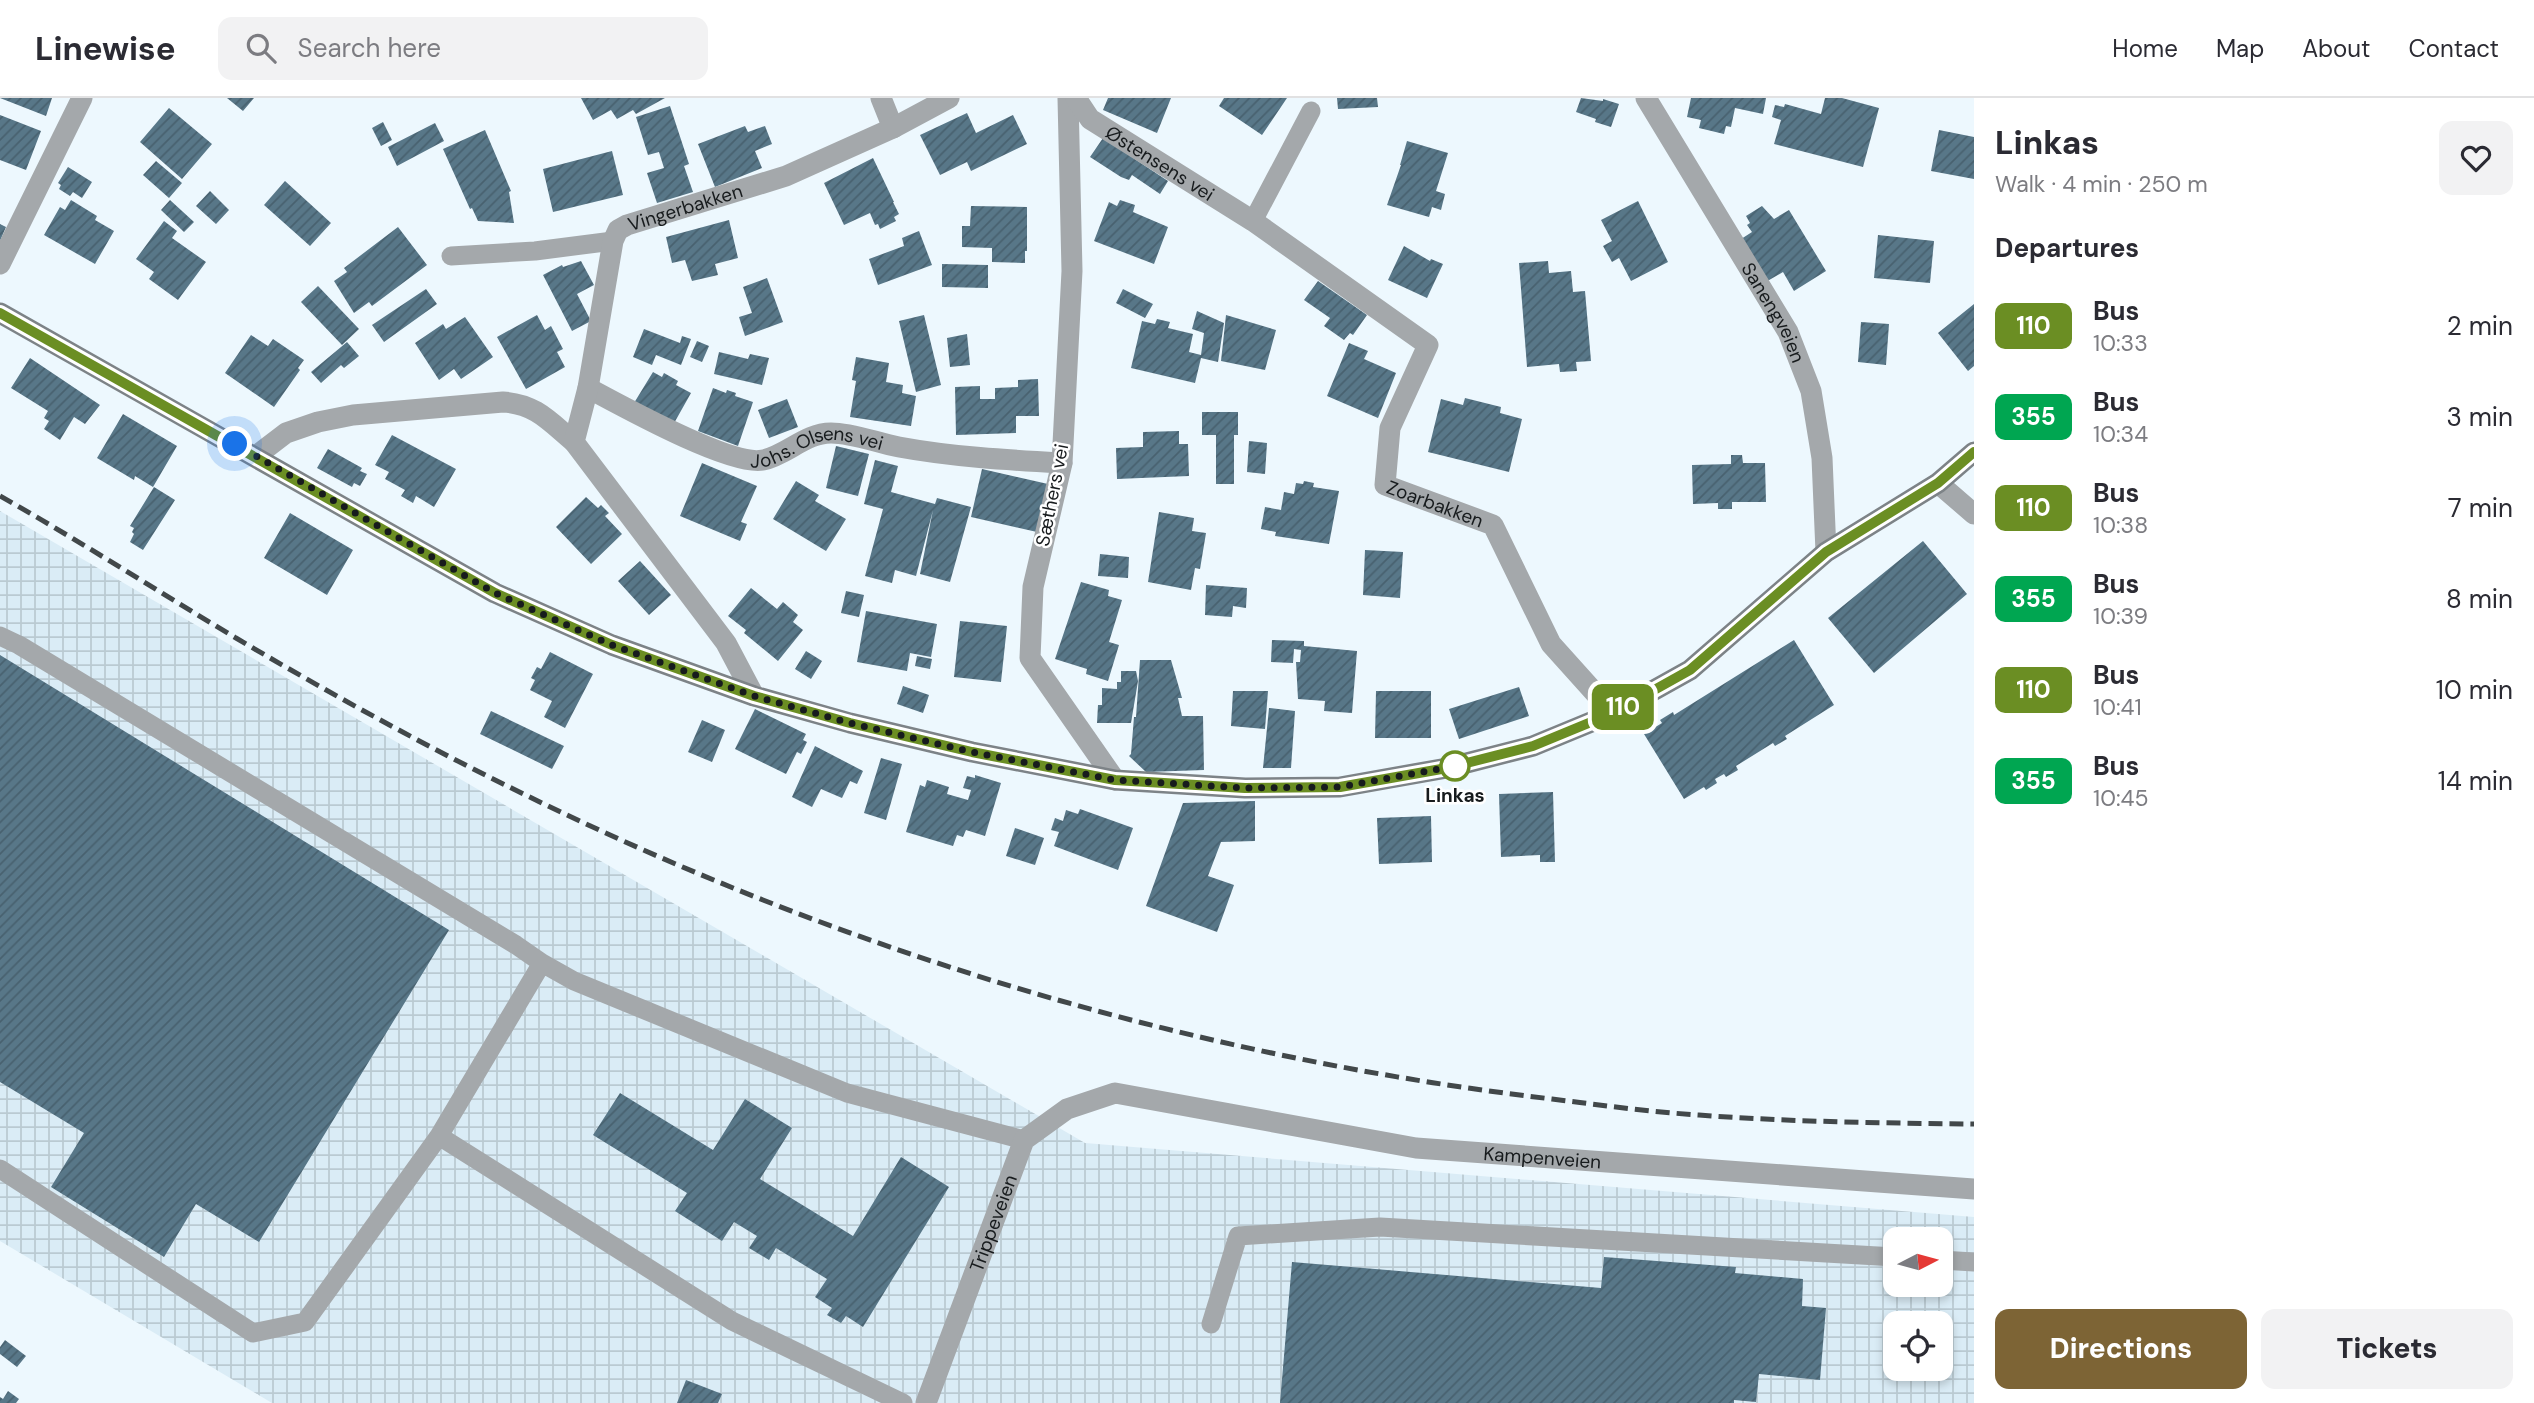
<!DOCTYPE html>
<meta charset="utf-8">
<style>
:root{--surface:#fff;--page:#f2f2f3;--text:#2b2b33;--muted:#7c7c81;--line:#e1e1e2;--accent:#7d6435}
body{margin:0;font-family:"DM Sans",sans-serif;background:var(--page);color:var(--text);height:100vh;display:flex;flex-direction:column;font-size:26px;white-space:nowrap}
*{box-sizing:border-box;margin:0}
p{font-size:23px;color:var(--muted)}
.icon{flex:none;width:38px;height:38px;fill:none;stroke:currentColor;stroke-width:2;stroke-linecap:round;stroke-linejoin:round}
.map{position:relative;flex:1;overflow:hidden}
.drawer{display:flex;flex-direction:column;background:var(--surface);width:560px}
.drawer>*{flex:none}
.badge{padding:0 14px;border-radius:10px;font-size:24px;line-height:46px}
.needle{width:46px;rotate:84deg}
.tools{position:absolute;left:1883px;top:1129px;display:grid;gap:14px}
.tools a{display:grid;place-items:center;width:70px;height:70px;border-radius:14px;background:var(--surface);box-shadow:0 4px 10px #0003;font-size:35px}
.you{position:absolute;width:35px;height:35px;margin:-18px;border:5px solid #fff;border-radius:50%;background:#1a73e8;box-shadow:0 0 0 10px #1a73e833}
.map>.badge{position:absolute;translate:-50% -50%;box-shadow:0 0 0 4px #fff}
h2{padding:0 21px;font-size:26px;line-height:63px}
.round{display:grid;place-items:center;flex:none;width:74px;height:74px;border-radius:14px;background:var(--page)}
.summary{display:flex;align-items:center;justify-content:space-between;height:119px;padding:0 21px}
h1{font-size:33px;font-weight:800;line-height:52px}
.button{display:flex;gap:14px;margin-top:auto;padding:14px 21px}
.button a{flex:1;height:80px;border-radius:14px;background:var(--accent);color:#fff;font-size:28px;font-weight:800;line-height:80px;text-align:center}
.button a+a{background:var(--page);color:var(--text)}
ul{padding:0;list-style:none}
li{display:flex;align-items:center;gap:21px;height:91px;padding:0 21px}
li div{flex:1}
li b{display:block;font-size:26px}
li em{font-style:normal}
li .badge{min-width:77px;font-weight:700;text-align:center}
header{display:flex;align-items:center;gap:42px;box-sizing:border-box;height:98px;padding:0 35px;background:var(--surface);border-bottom:2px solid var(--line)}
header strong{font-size:33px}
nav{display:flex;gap:38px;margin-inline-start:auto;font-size:24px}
.search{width:490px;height:63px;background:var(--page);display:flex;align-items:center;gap:18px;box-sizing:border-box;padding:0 24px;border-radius:14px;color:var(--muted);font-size:26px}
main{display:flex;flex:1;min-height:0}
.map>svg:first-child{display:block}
.industrial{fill:url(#industrial-grid);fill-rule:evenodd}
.building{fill:url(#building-hatch)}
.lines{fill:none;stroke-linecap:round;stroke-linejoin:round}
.lane{stroke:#a4a8ab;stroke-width:19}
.street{stroke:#a4a8ab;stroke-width:21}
.secondary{stroke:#7d8387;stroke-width:21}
.rail{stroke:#42484a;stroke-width:5;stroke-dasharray:14 7;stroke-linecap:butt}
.line-casing{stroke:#fff;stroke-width:16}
.line{stroke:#6b8e23;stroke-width:10}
.walk{stroke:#171b1d;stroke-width:7;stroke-dasharray:0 12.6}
.stop-dot{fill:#fff;stroke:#6b8e23;stroke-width:3.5}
.labels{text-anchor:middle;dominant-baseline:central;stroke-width:5;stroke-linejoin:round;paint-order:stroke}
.street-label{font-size:19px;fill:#171b1d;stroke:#fff}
.stop-label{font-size:19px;font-weight:bold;fill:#171b1d;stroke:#fff}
</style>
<header>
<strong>Linewise</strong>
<div class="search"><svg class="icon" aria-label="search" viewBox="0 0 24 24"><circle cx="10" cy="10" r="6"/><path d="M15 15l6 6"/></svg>Search here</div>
<nav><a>Home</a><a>Map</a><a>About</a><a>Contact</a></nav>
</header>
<main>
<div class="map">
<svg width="1974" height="1305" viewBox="0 0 1974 1305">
<defs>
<pattern id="industrial-grid" width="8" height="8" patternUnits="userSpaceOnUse" patternTransform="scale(1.75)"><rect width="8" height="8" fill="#daecf6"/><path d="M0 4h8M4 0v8" fill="none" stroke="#bacad2"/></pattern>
<pattern id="building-hatch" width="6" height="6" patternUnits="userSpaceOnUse" patternTransform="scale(1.75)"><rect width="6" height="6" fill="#587788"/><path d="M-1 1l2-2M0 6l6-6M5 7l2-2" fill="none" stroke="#48616f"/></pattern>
</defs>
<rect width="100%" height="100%" fill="#edf8fe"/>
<!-- industrial -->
<path class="industrial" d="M0,413L1085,1045L1974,1119V1305H272L0,1143ZM1895,1141H1941V1186H1895ZM1895,1225H1941V1270H1895Z"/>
<!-- building -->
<path class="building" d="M0,0H52L46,18Z
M227,0H254L243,13Z
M581,0H665L636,16L633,12L617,21L611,12L593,22Z
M1108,0H1171L1157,35L1103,12Z
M1224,0H1287L1262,37L1219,8Z
M1337,0H1377L1378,9L1338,11Z
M1581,0L1603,3V1L1619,6L1611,29L1595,24L1596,21L1576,14Z
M1691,0H1766L1763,16L1735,10L1731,29L1726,28L1724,36L1699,30L1701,22L1687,19Z
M1825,0H1842L1879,10L1863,69L1774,46L1781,22L1772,19L1775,7L1784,9L1785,6L1821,16Z
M670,8L689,66L684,68L693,94L657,105L647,75L664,70L659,54L648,57L636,19Z
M169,10L212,46L182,81L140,44Z
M967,15L976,35L1013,17L1027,46L971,73L967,64L940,77L920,37Z
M0,17L41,33L26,72L0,62Z
M383,24L392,42L381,48L372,30Z
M435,25L444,43L397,68L388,49Z
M745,28L748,34L765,28L772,46L755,53L762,70L715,89L698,46Z
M485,32L511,93L509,94L514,125L478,123L472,110L470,111L443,51Z
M1939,32L1974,39V81L1931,73Z
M1103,40L1168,83L1160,96L1132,77L1129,82L1121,79L1090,59Z
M1407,43L1448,55L1436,93L1445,96L1441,112L1432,109L1429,119L1387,107L1401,67H1400Z
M612,53L623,97L553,114L543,71Z
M873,60L894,104H893L899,116L894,119L896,123L880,131L878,126L875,127L870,115L844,127L824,85Z
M156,63L182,85L169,100L143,77Z
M68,69L92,84L82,100L73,94L70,98L59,91L61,87L58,85Z
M285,83L331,125L310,148L264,107Z
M210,93L229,112L216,126L196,108Z
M71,102L97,118L95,122L114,133L95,166L44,137L60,109L65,112Z
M170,102L194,124L184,134L161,112Z
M1120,102L1135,107L1133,114L1168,129L1154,166L1094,143L1109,104L1117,108Z
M1638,103L1668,164L1631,183L1619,160L1612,164L1603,148L1612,143L1601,122Z
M971,108L1027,109V153H1025V165L992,164V150L962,149V128H970Z
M1762,108L1774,121L1789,112L1826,173L1794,193L1783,174L1764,185L1738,143L1752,134L1747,127L1750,125L1746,118Z
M729,122L738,160L715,166L718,177L692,183L685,162L672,165L666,139Z
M164,123L177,133L172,140L206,164L178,202L149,181L154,174L136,161Z
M0,126L6,129L0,143Z
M398,129L427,167L372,208L369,204L354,215L334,183L347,174L344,170Z
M919,133L932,167L878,187L869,161L904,148L902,140Z
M1878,137L1934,143L1930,185L1874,180Z
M1404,148L1430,163L1431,161L1443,166L1427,200L1388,182Z
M581,163L594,187L577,196L591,223L572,233L543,177L562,167L563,169Z
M1548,163L1549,175L1571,173L1573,194L1585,193L1591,263L1576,264L1577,273L1560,274L1559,266L1527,269L1519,165Z
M942,166L988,167V190L942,189Z
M767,180L783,224L745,238L739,219L752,215L743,189Z
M1318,183L1367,217L1353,237L1350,235L1344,242L1324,228L1330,220L1304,202Z
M318,188L359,231L342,247L301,204Z
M426,191L437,206L384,244L372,227Z
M1123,191L1153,206L1145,220L1116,205Z
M1974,206V268L1968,273L1938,235Z
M1197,213L1224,225L1218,264L1201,260L1195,285L1131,270L1142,223L1155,226L1157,221L1170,224L1168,230L1193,236L1189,254L1201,257L1204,235L1192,231Z
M537,217L545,232L551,228L563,251L557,254L565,269L526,291L497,239Z
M924,217L941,287L916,294L899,223Z
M1226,217L1276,232L1265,272L1221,263Z
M465,219L493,259L461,281L454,271L439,282L415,245L443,226L446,231Z
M1861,224L1889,226L1886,267L1858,264Z
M644,231L680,245L682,238L691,241L681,267L656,257L652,267L633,259Z
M967,236L970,267L950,269L947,240Z
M251,237L268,248L273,241L304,262L298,270L300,272L274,309L225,275Z
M697,243L709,248L702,264L690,259Z
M347,244L359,258L344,270L341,267L321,285L311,274Z
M1349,245L1368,253L1364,261L1396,275L1378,320L1327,298Z
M719,254L748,261L750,256L769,260L762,287L714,276Z
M856,259L889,265L886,284L903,287L902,295L916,298L911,328L850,319L856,283L852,282Z
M30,260L100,307L85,326L74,319L60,342L44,331L49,323L44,320L48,313L11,290Z
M653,274L662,279L664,275L678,283L676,287L691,295L673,327L634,305Z
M1038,281L1039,318H1016V335L956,337L955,289L980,288V301H995V290L1018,289V282Z
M713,290L726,295L727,292L736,295L735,298L753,304L738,348L698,333Z
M1465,300L1501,309L1500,315L1522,321L1509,374L1428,354L1441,301L1463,307Z
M787,301L798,329L769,340L758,312Z
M1202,314H1238V337H1234V386H1216V337H1202Z
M123,316L177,348L153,389L135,378L134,382L97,360Z
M1179,333V346H1188L1189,378L1117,381L1116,350L1143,349V334Z
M392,337L456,371L434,409L416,398L413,405L401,398L405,392L385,381L389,374L375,367Z
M1249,343L1267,345L1265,376L1247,374Z
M836,348L869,356L858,398L826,390Z
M328,351L362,370L360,373L367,376L360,388L354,385L352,389L317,370Z
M1731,357H1742L1743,365H1765L1766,404H1732V411H1718V405L1693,406L1692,367L1731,366Z
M875,362L898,368L891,394L935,406L937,400L971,409L950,484L920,476L933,412L916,478L895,472L892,485L865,478L883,411L864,406Z
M702,365L757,388L741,424L747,426L740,443L680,418Z
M982,371L1048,386L1037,434L971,419Z
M796,383L819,397L815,403L846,421L826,453L773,421Z
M1304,383L1314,385L1313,389L1339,393L1329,446L1275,438L1276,434L1261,431L1265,409L1281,412L1284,394L1294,396L1296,385L1303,386Z
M154,389L175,402L143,452L130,444L134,436L132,434L134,430L130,428Z
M586,399L598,410L601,407L609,415L605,418L622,436L591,466L556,429Z
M1159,414L1194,420L1192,433L1206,435L1200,471L1195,470L1191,492L1148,484Z
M290,415L353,452L327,497L264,460Z
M1923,443L1967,496L1874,575L1828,520Z
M1365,452L1403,454L1400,500L1363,497Z
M1100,456L1129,459L1128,480L1098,478Z
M640,463L671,497L649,517L618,483Z
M1081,484L1109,492L1108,498L1122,502L1109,544L1119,547L1108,583L1086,576L1087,571L1055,561Z
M1206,487L1247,490L1246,510L1233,508L1232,519L1205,517Z
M751,490L777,511L783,504L798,517L793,524L803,532L778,563L744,535L746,532L728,518Z
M846,493L864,497L859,519L841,515Z
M866,513L937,526L931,559L910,555L907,573L857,564Z
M960,523L1007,528L1001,584L954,579Z
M1272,542L1304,543V548L1357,553L1352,615L1324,613L1325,603L1298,601L1296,564H1300L1301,552L1294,551L1293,565L1271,564Z
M1794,542L1834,607L1785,638L1787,641L1775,648L1773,645L1736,668L1738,672L1726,679L1724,676L1715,681L1717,685L1706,692L1704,689L1684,701L1644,636L1662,625L1660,622L1673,614L1674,617Z
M806,553L822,563L811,581L795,571Z
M550,554L593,576L565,630L544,619L552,603L530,592L535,582L531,580L537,569L541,571Z
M0,557L449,832L259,1144L196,1106L164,1159L51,1089L84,1035L0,984Z
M917,558L932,561L930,571L915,568Z
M1140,562H1171L1182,600H1178L1182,618H1203L1204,672L1146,674L1129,658L1131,656L1134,619H1136Z
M1121,573H1136L1138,583L1131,625H1097L1098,607H1102V590L1117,591V584H1121Z
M903,588L929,597L923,615L897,606Z
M1519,589L1529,618L1459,641L1449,611Z
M1233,593H1268L1265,631L1231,628Z
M1376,593H1431V640H1375Z
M1269,610L1295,613L1291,670H1263Z
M755,611L806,636L803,642L807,644L801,656L797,654L786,676L735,651Z
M491,613L564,648L552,671L480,636Z
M702,622L725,632L712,664L688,654Z
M815,648L863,673L857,686L850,683L842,700L821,691L812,709L792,699Z
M881,660L902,666L886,722L864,715Z
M975,677L1001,685L985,738L966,732L963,739L957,737L953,748L906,734L920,687L925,689L927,682L949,689L947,696L968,702L971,692L963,690L967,678L975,680Z
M1553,694L1555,764H1540V757L1501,759L1499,696Z
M1255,703V743L1221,744L1208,778L1234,787L1217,834L1146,808L1183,705Z
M1080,711L1133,730L1118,772L1054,748L1059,734L1051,732L1055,720L1063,723L1066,712L1078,716Z
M1431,718L1432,764L1379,766L1377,720Z
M1015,730L1044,740L1035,767L1006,758Z
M620,995L713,1052L745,1001L792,1030L760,1081L853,1138L901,1059L949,1089L863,1229L846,1218L841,1225L827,1217L832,1210L815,1199L827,1181L776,1150L769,1162L749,1150L757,1138L734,1124L722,1143L675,1113L687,1095L593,1037Z
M1604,1159L1736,1169L1735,1175L1803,1181L1802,1208L1826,1210L1820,1282L1759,1276L1756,1304L1734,1302V1305H1280L1292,1164L1601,1190Z
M5,1242L26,1258L17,1269L0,1256V1249Z
M686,1282L722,1296L718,1305H677Z
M8,1293L19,1301L16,1305H0V1299L3,1301Z"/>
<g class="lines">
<!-- lane -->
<path class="lane" d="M1253,123L1311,13
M451,158L535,153L613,143
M0,538L19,547L516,847L542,865
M0,1071L253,1235L305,1224L439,1038
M1941,1162L1974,1164
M1211,1226L1238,1138L1380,1129L1895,1159
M903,1305L732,1223L439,1038L542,865L574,883L847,995L1024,1042"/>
<!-- street -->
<g class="street">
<path d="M881,0L893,30"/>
<path d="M1068,0L1072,173L1062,365L1033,489L1030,560L1115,682"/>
<path id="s1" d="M1076,0L1090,21L1253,123L1428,247L1390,330L1385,387L1493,427L1551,546L1613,615"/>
<path id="s2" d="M1646,0L1788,234L1811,293L1822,360L1826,454"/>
<path d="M0,166L82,0"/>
<path id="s3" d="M588,290C620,307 731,369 763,362C787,357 805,335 831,335C853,335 877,345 899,349C953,359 1008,362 1062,365"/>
<path d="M256,358L286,335L318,324L353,317L503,304C536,306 550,324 574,344"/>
<path d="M1938,385L1974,416"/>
<path id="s4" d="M754,598L726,545L574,344L588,290L613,143L618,132L627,127L786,78L893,30L949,0"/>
<path id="s5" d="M926,1305L1024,1042L1067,1011L1115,995L1416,1050L1974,1091"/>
</g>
<!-- secondary -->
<path class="secondary" d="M0,215L495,495L612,547L754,598L850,625L972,654L1115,682L1245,690L1340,689L1447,670L1533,648L1613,615L1690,572L1826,454L1938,385L1974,354"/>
<!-- rail -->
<path class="rail" d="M0,398C80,443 157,493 236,540C336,599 438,655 542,705C860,859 1202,960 1552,1001C1601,1007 1650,1014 1699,1017C1791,1024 1883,1025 1974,1026"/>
</g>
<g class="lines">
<defs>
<path id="line" d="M0,215L495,495L612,547L754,598L850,625L972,654L1115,682L1245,690L1340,689L1447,670L1533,648L1613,615L1690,572L1826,454L1938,385L1974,354"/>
</defs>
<!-- line casing -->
<use href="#line" class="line-casing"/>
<!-- line -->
<use href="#line" class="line"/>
<!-- walk -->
<path class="walk" d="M235,346L495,495L612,547L754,598L850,625L972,654L1115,682L1245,690L1340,689L1455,668"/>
</g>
<!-- markers -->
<circle class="stop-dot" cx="1455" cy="668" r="14"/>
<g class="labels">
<!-- street labels -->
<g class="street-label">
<text stroke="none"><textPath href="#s1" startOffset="108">Østensens vei</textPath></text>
<text stroke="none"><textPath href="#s4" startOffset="600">Vingerbakken</textPath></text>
<text stroke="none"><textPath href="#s2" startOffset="250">Sanengveien</textPath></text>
<text stroke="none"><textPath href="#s3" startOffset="248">Johs. Olsens vei</textPath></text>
<text transform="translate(1052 397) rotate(-79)">Sæthers vei</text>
<text stroke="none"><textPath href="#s1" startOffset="634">Zoarbakken</textPath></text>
<text stroke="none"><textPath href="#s5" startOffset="817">Kampenveien</textPath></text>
<text stroke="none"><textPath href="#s5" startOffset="192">Trippeveien</textPath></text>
</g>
<!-- stop labels -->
<g class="stop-label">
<text x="1455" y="697">Linkas</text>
</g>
</g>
</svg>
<div class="tools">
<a><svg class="needle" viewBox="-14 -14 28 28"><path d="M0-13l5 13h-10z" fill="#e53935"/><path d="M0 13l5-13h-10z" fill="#7c7c81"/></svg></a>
<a><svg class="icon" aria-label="locate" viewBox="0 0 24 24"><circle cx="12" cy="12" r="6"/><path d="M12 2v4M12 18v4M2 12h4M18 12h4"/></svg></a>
</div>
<div class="you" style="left:235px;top:346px"></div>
<b class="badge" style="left:1623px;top:609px;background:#6b8e23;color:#fff">110</b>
</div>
<section class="drawer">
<div class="summary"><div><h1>Linkas</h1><p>Walk · 4 min · 250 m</p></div><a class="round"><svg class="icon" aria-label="heart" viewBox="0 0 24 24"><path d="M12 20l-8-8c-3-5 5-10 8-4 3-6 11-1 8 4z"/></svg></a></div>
<h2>Departures</h2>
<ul>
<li><span class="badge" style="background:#6b8e23;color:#fff">110</span><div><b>Bus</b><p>10:33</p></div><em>2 min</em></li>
<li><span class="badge" style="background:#00a651;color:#fff">355</span><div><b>Bus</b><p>10:34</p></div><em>3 min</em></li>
<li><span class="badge" style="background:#6b8e23;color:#fff">110</span><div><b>Bus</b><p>10:38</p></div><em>7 min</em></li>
<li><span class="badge" style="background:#00a651;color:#fff">355</span><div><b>Bus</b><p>10:39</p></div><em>8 min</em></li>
<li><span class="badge" style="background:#6b8e23;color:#fff">110</span><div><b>Bus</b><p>10:41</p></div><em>10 min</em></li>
<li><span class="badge" style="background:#00a651;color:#fff">355</span><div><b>Bus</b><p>10:45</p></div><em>14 min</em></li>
</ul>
<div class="button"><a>Directions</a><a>Tickets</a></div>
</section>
</main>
